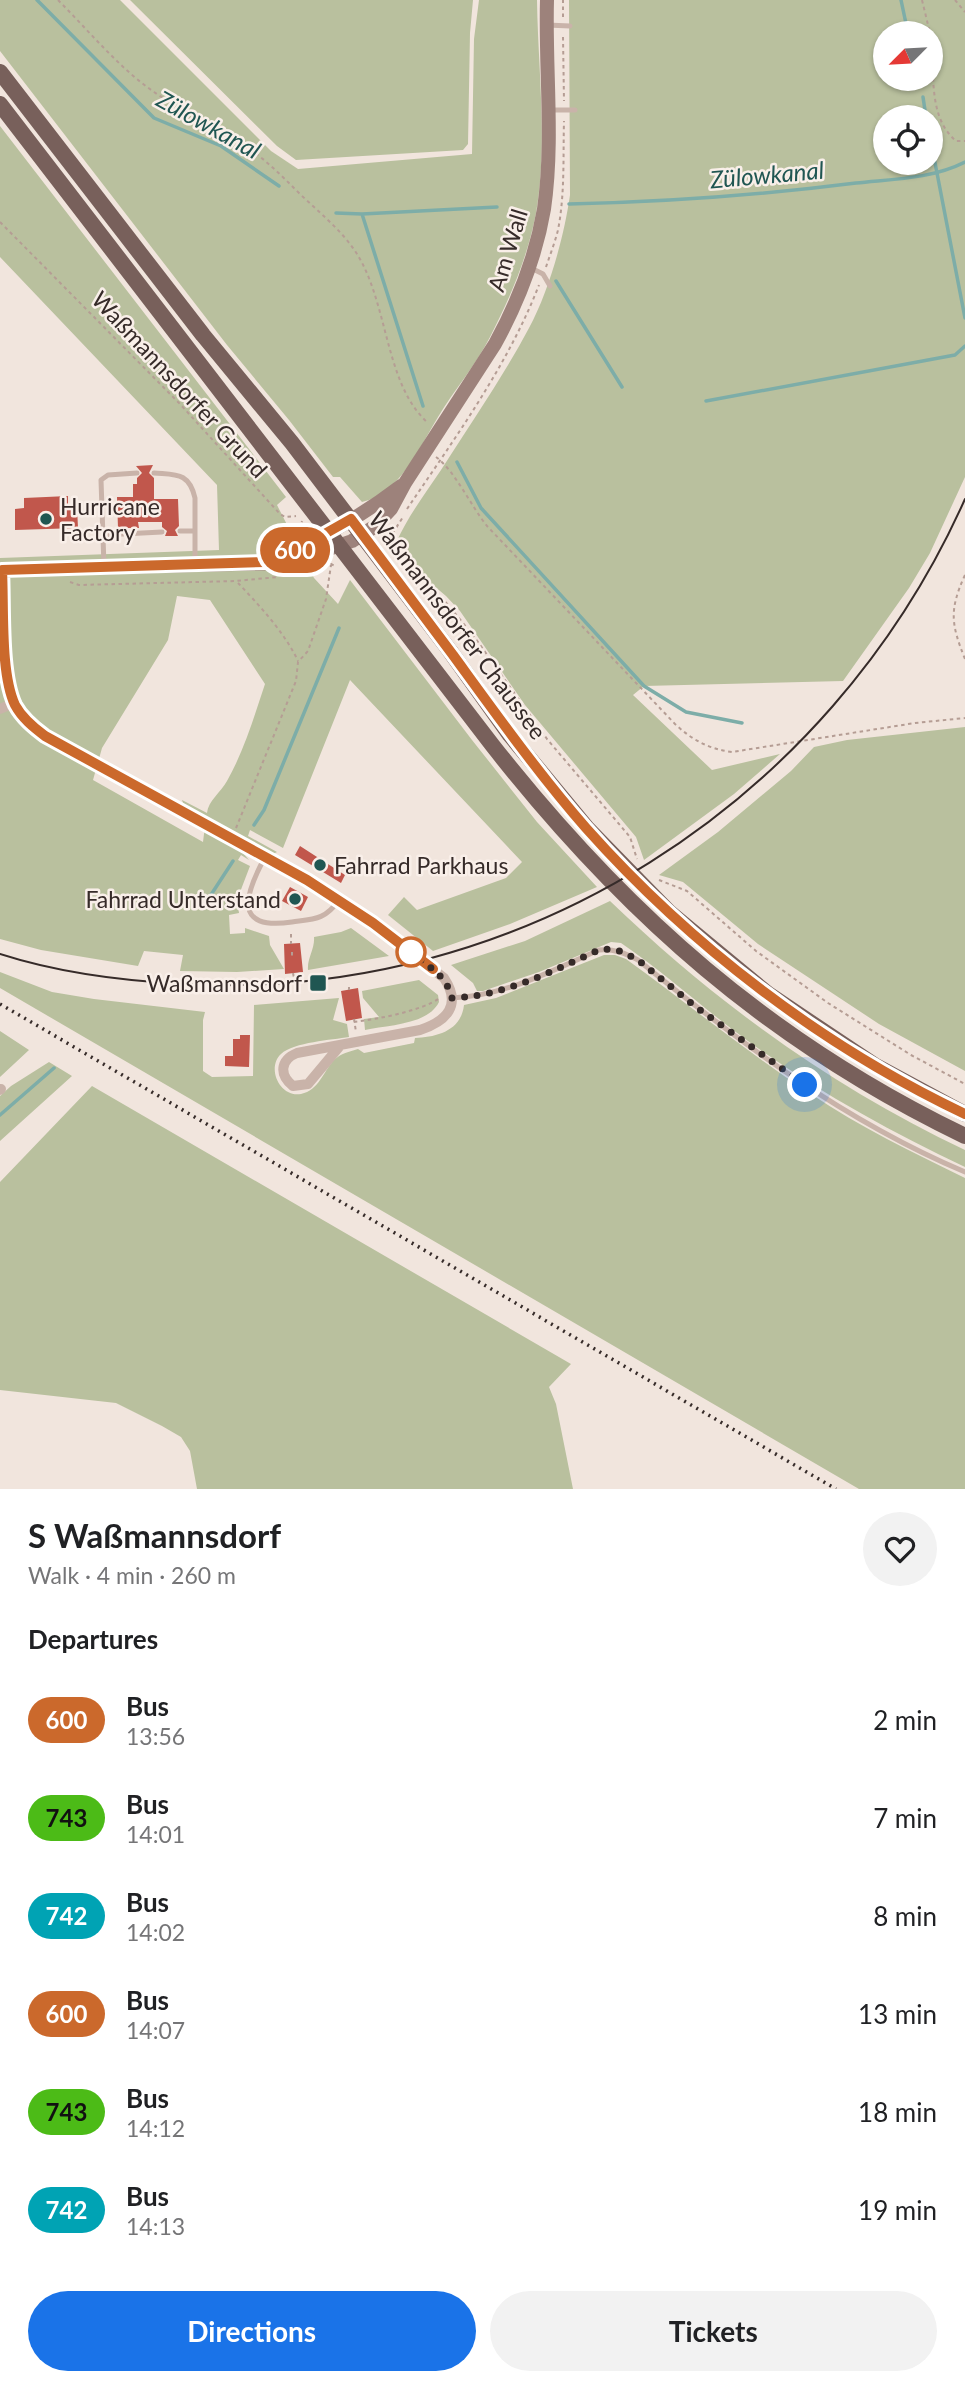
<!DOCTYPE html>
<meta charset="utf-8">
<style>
:root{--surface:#fff;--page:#f2f2f2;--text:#202124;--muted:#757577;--accent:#1a73e8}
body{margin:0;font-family:Lato,sans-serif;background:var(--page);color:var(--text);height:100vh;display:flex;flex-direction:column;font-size:26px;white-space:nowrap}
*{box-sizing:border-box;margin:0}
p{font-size:23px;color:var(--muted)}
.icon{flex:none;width:38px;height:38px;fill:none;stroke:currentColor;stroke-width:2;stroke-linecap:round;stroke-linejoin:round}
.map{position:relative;height:1489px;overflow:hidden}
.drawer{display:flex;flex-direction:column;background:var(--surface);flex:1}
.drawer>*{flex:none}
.badge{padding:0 14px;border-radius:23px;font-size:24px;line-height:46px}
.needle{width:46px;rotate:246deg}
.tools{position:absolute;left:873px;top:21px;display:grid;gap:14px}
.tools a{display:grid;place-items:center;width:70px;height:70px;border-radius:50%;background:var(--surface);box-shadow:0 2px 5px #0004;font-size:35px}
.you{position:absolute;width:35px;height:35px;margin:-18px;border:5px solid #fff;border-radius:50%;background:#1a73e8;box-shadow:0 0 0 10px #1a73e833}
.map>.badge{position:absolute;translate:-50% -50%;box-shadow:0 0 0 4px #fff}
h2{padding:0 28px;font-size:26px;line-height:63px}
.round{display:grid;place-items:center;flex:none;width:74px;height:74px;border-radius:37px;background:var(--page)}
.headline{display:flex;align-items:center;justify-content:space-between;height:119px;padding:0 28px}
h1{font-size:33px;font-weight:700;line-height:52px}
.primary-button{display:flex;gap:14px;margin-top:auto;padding:14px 28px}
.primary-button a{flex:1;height:80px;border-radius:42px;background:var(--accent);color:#fff;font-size:28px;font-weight:700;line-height:80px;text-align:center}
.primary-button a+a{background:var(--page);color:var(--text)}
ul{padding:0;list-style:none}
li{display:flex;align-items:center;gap:21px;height:98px;padding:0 28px}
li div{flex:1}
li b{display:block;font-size:26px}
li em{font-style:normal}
li .badge{min-width:77px;font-weight:700;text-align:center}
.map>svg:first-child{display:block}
.green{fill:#b9c09e;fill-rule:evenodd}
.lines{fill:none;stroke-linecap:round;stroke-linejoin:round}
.stream{stroke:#7dada8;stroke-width:3.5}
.building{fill:#c1574c}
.path{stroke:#b59d94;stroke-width:2;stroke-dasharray:3.5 3.5;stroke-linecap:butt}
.lane{stroke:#c9b3a9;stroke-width:5}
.street{stroke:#c9b3a9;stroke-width:10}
.secondary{stroke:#9d827b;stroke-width:14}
.primary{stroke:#78605b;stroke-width:16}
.tram{stroke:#362b29;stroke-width:2}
.rail{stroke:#362b29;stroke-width:3.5;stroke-dasharray:2 5;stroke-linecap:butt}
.line-casing{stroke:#fff;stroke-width:16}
.line{stroke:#cb692c;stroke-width:10}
.walk{stroke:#362b29;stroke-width:7;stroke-dasharray:0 12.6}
.poi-dot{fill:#205652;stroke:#f9efe9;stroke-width:2.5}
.stop-dot{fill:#fff;stroke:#cb692c;stroke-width:3.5}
.labels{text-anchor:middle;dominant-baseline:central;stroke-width:5;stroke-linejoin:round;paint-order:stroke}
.street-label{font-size:23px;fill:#362b29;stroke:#f9efe9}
.poi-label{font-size:23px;fill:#362b29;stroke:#f9efe9;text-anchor:start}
.water-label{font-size:24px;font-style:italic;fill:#205652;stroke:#f9efe9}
</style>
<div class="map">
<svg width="965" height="1489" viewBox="0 0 965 1489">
<rect width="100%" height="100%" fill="#f1e5dd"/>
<!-- green -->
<path class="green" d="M0,0H120L271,151L298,169L472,154L474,39L479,0H537C538,70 548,144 536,213C528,256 510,298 490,337C476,365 454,390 438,417C420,446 400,494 362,502L340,477H333L289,420L227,345L0,51Z
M130,0H473L470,33L468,144L463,150L296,160L277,146Z
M569,0H965V477L930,553L909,588L843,681L644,686L633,695L712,770L780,754L734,794L644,860L636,837L525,705L460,611L446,596L421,575L396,543C408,516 425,494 441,470C471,423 503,377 529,328C549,291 564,237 570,195ZM886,33H931V79H886ZM886,117H931V163H886Z
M0,126L286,497L277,505L314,578L338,604L350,580L472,740L537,822L597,887L510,924L433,951L388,915L404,897L417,910L506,878L522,862L350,680L283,848L250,830L248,836L277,852L273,854L246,840L242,852L249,860L241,855L238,860L250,866L237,900L239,913L229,915L230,934L245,933V928L269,936L270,945L284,969L237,972L180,971L183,955L144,951L138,966L41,950L0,939V558L219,550L217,485L0,257ZM177,596L210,600L265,684C254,717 244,751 227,781C221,792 208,801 207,813L182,800L184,806L206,818L203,842L93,780L102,748L168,640Z
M965,727V1071L879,1024L758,944L683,882L659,875L718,832L791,771L814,747L847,740Z
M610,901C715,1002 833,1088 965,1150V1167C889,1131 816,1091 748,1041C705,1010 665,973 621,943L611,942L539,972L483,991H477L473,983L451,965L525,941Z
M351,928L389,956L308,970C307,958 315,949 314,937L341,932Z
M604,955H615L626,959C688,1004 747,1052 811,1094C860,1127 912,1152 965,1178V1489H859L0,988V972L52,992L94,999L205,1012L203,1020V1071L212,1077L253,1076L254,1005L339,998L333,1020L347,1024L349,1037C332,1040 294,1042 281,1054C266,1068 280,1098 301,1094C319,1090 323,1072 334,1060C341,1053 349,1052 358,1049L364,1053L414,1043L415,1038C437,1037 461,1031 464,1005L496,998Z
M419,980L438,995L439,1002C428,1025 387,1025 365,1030L364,1019L379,1017L363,998L362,991Z
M0,1031L29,1050L0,1077Z
M49,1062L72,1076L0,1141V1096L11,1086Z
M92,1086L571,1364L549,1387L556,1404L573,1489H197L190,1451L181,1437L162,1426L116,1403L0,1390V1182Z"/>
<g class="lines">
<!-- stream -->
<path class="stream" d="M37,0L154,118L221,146L279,186
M901,0L908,33
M923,97L926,117
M931,142L965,318
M569,204C666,202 761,195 856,183C892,179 932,179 965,162
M336,213L362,214L497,207
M362,214L423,406
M556,281L622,387
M706,401L955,355L965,346
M457,462L481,508L644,686L686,712L742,723
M254,825L264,810L339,628
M203,907L233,861
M0,1115L54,1068"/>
</g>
<!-- building -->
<path class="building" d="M153,465L149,473L154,478V499H178L179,526L175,530L178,536H165L167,531L162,527V522H138L139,528H118L117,497H133V484H137V478L142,473L136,466Z
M68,496V507H77L78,528L15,530V509L24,508V498Z
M300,846L345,875L341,883L295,855Z
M290,887L308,897L301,911L282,901Z
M300,943L303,972L285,974L284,944Z
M358,988L362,1018L346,1021L341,991Z
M240,1035H250L249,1067L225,1066V1056H233V1039H240Z"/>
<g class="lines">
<!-- path -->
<path class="path" d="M58,0C89,31 118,67 154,92C180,110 210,123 237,140C262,156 280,174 301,195C318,211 336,226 350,244C389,293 382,381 427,422
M922,0L930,33
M955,0L965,12
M563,17V0
M563,37L564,101
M931,43C935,76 928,117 956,141H965
M0,222L180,404L280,514L285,517L296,516
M546,267C550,255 555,242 558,230C565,194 563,157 564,121
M436,457C455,471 471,506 487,526L675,724C692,740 709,749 732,752L915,723L965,718
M407,509C455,438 508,365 539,285
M295,534L299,530L302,521
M382,537L417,578L443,599L473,635L547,739L630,837L637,859
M385,545L403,517
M317,568L331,564L335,566
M965,575C949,610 951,624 965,659
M70,582L79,585L236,581L278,577
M238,583C259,605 285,633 298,661
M236,828L296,681L298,662L308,651L326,599L331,565
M659,880L687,891L756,951L828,1003L911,1055L965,1084
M291,934V944
M292,952V958
M293,973L294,978
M349,987V990
M354,1019L356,1032
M354,1022C378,1019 421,1011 440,998"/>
<!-- lane -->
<path class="lane" d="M547,25L570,26
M552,110H575
M529,267L543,274L550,286
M154,473C176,475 189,472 195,498V564
M180,531H195
M103,535L162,532
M104,566L101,480L108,475L137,473
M265,857C245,894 232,931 292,922C314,919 325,920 339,900
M452,998C505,996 551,971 599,950C615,949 625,953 638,960C739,1042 844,1121 965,1172"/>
<!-- street -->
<path class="street" d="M3,570C4,607 0,673 15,705C22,718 33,727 45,736L307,880L373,923L444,978C462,1005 447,1021 420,1030L297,1053C280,1060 279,1075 293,1086L308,1084L339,1047
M0,709L14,703
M0,1090L1,1089"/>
<!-- secondary -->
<path class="secondary" d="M276,557C317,542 366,513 401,486
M0,570L279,563L303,558L352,541L374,527L391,509L405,483L495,344C518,302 536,256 544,209C554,140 545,69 547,0"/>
<!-- primary -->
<path class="primary" d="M0,72L203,335L292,443L450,651L510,735L587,828L670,913L768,994L874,1065L965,1114
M0,104L493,746C626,915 770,1042 965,1136"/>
<!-- tram -->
<path class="tram" d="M0,954C59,973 123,981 184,984C520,1002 829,804 965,499"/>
<!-- rail -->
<path class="rail" d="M0,1004L836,1489"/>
</g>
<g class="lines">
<defs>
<path id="line" d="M433,969L373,923L307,880L45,736C33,727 22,718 15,705C0,673 4,607 2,570L265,562L298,549L351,519C385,565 419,610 453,655C496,714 538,773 586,828C691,946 822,1046 965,1114"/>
</defs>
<!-- line casing -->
<use href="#line" class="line-casing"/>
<!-- line -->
<use href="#line" class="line"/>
<!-- walk -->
<path class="walk" d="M411,952C428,967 446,974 452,998C505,996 552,971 599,950L611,949L623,952L638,960L696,1007L805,1085"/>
</g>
<!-- markers -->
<g class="poi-dot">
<circle cx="46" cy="519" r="7"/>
<circle cx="320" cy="865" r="7"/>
<circle cx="295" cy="899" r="7"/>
<rect x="309" y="974" width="18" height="18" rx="3.5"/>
</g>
<circle class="stop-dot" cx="411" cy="952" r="14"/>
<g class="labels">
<!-- street labels -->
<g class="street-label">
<text transform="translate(507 250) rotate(-73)">Am Wall</text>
<text transform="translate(180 384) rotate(47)">Waßmannsdorfer Grund</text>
<text transform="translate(458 625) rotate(53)">Waßmannsdorfer Chaussee</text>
</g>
<!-- poi labels -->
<g class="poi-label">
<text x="60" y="506">Hurricane<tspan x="60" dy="26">Factory</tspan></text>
<text x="334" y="865">Fahrrad Parkhaus</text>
<text x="281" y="899" text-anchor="end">Fahrrad Unterstand</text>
<text x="302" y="983" text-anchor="end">Waßmannsdorf</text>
</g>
<!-- water labels -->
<g class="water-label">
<text transform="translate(209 124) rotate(29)">Zülowkanal</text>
<text transform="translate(767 174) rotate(-5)">Zülowkanal</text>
</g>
</g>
</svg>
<div class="tools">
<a><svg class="needle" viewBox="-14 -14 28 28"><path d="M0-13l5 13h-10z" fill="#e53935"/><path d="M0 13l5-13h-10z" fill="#757577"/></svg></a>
<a><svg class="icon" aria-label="locate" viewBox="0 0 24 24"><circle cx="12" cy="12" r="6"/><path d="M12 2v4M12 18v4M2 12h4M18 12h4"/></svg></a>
</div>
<div class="you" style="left:805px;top:1085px"></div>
<b class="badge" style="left:295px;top:550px;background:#cb692c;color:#fff">600</b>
</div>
<section class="drawer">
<div class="headline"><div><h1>S Waßmannsdorf</h1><p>Walk · 4 min · 260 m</p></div><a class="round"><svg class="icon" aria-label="heart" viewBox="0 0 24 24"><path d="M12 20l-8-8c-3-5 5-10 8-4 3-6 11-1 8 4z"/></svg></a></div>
<h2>Departures</h2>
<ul>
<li><span class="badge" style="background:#cb692c;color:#fff">600</span><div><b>Bus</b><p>13:56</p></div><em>2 min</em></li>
<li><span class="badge" style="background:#4cbb17;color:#111">743</span><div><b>Bus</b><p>14:01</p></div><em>7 min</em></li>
<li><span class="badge" style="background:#00a3b4;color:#fff">742</span><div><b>Bus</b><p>14:02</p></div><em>8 min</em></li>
<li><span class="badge" style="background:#cb692c;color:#fff">600</span><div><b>Bus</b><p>14:07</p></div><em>13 min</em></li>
<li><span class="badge" style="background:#4cbb17;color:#111">743</span><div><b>Bus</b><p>14:12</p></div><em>18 min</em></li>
<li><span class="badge" style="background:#00a3b4;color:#fff">742</span><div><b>Bus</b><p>14:13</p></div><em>19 min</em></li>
</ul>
<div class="primary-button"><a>Directions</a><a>Tickets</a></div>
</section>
